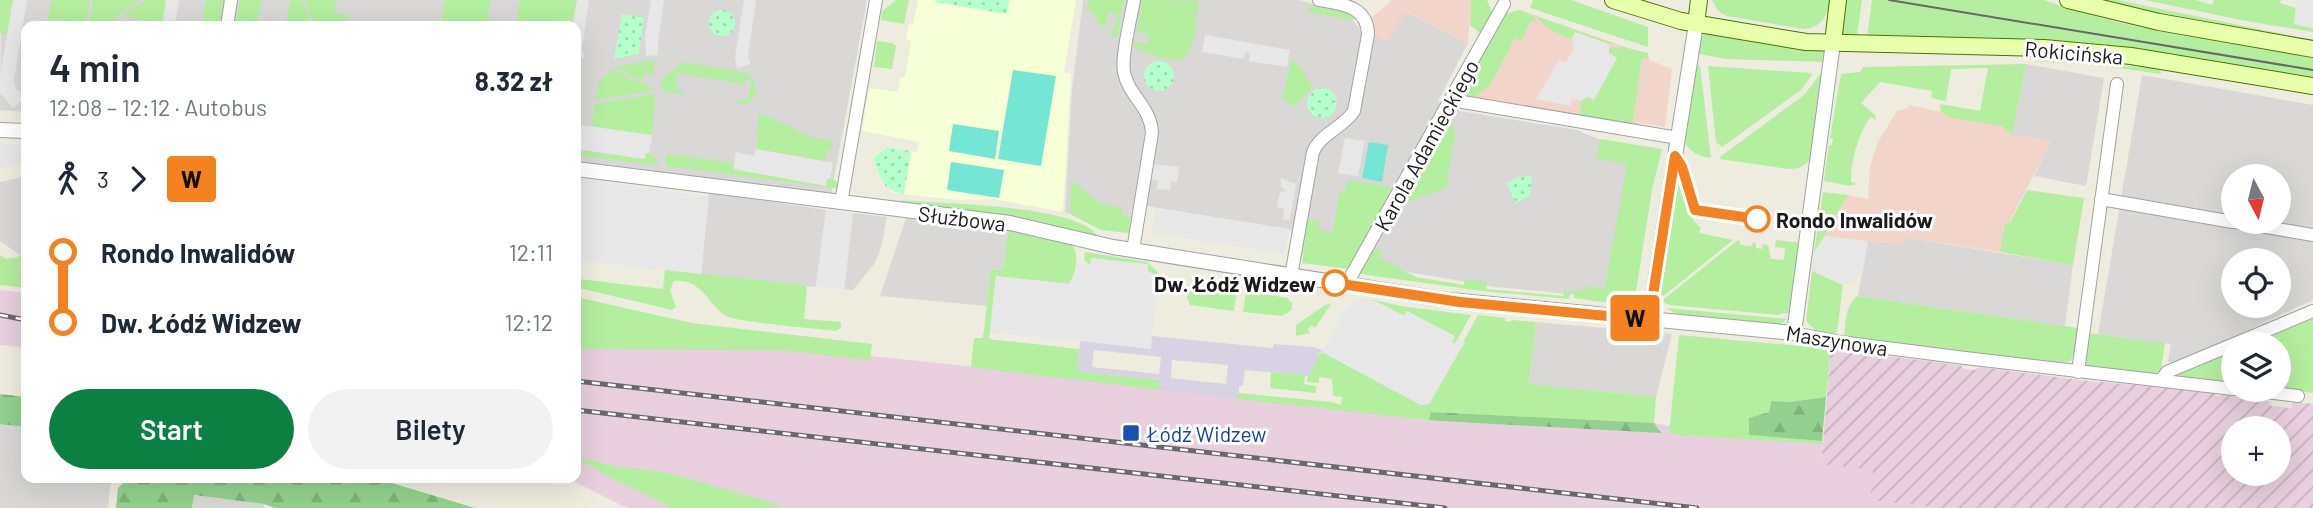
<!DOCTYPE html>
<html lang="pl">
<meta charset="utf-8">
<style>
:root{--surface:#fff;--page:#f2f2f3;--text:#1f2937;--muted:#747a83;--accent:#0b8043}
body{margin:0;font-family:Barlow,sans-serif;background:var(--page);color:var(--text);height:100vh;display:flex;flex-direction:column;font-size:26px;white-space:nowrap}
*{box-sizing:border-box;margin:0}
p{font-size:23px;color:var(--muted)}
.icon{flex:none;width:38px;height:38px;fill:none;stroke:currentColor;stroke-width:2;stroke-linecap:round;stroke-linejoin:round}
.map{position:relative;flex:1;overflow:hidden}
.drawer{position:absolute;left:21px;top:21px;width:560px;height:462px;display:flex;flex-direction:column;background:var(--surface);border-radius:14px;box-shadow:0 7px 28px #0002}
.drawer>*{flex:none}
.badge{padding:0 14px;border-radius:5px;font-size:24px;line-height:46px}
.needle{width:46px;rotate:173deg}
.controls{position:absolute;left:2221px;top:164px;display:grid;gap:14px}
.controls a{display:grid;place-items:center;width:70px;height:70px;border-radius:50%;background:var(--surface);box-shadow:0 7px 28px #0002;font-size:35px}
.map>.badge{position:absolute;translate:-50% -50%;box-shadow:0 0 0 4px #fff}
.legs{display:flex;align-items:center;gap:10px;height:77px;padding:0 28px;font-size:23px}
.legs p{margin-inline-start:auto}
.headline{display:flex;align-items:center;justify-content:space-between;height:119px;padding:0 28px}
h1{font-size:38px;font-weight:600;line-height:52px}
.button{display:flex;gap:14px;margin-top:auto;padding:14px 28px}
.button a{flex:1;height:80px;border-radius:42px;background:var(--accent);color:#fff;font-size:28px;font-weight:600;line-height:80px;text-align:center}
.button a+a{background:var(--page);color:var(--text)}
ul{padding:0 28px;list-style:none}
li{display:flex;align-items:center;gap:24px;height:70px;font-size:26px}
li i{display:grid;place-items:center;width:10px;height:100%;margin:0 9px;background:currentColor}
li i::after{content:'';width:18px;height:18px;margin:-9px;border:5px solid;border-radius:50%;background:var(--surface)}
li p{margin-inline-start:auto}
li:first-child i{background:linear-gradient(#0000 50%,currentColor 0)}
li:last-child i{background:linear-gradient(currentColor 50%,#0000 0)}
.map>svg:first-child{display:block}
.residential{fill:#d9d8d7;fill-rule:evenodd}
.commercial{fill:#f1d5cb}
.industrial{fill:url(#industrial-furrows);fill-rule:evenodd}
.education{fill:#f6ffd6}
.railway{fill:#e8d0de}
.grass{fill:#b3ef9e}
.forest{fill:url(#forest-firs)}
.park{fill:url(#park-dots)}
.pitch{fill:#73e7d4}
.parking{fill:#e7e7e7}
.plaza{fill:#d7d3e3;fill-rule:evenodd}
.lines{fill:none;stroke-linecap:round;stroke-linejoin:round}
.minor-casing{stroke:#a2a2a2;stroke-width:14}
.tertiary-casing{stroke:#a2a2a2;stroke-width:16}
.secondary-casing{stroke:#4d7300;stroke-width:18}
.minor{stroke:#fff;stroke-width:12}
.tertiary{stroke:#fff;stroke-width:14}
.secondary{stroke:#e8ffab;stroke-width:16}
.tram{stroke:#696969;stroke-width:2}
.rail-casing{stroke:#696969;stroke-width:5}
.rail{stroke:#fff;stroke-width:2.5;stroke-dasharray:8;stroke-linecap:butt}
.line-1-casing{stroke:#fff;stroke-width:16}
.line-1{stroke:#f58220;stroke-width:10}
.stop-1-dot{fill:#fff;stroke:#f58220;stroke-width:3.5}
.transit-dot{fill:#1a4fb4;stroke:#fff;stroke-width:2.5}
.labels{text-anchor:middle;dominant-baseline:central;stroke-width:6;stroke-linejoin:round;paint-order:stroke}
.street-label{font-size:21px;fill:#1b1b1b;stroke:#fff}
.stop-label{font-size:21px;font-weight:bold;fill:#1b1b1b;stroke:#fff;text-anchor:start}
.transit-label{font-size:21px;fill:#164399;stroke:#fff;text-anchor:start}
</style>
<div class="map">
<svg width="2313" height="508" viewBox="0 0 2313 508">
<defs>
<pattern id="industrial-furrows" width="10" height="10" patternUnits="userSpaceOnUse" patternTransform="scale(1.75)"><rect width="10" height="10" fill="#e8d0de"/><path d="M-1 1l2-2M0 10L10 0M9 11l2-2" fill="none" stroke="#c6b2be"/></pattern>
<pattern id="forest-firs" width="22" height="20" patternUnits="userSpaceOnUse" patternTransform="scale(1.75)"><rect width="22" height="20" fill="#93d28e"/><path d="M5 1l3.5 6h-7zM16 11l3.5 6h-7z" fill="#7eb47a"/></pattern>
<pattern id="park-dots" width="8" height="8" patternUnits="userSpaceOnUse" patternTransform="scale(1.75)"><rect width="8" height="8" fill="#b4ffcb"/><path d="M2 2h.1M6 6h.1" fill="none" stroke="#9adaae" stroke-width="1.8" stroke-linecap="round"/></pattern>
</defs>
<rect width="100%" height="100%" fill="#eeecdf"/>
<!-- residential -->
<path class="residential" d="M1,0H867L831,195L576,164V26H26V112L0,110Z
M1083,0H1298L1346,12L1361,30L1388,41L1404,11L1468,43L1438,101L1460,111L1577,130L1601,140L1650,148L1622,299L1496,287L1302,254L1305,232L1134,204L1130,221L1065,213L1072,89Z
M2026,64L2104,78L2086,186L2034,176L2051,141L2012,135Z
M2142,75L2313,105V300L2176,363L2168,362L2171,344L2098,334ZM2233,177H2278V222H2233ZM2233,261H2278V306H2233Z
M26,176V259L0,241V182Z
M709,192L826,210L816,287L701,274Z
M853,213L887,217L881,248L875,263L853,290L844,289Z
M906,218L1008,230L1003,270L991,269L987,306L880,296Z
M1903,237L2073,265L2065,326L1858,296L1868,241L1902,245Z
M1536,322L1672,334L1656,397L1529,384Z
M0,423L26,426V478H111L108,508H0Z
M193,495L264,504V508H192Z"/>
<!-- commercial -->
<path class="commercial" d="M1392,0H1471L1468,43L1405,11L1388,41L1371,35L1369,20Z
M1520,10L1626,47L1591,120L1463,98L1479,73L1476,67L1506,14Z
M1642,57L1672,69L1665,127L1633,122Z
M1908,105L1943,112L1945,105L2015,117L2012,135L2051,141L2009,223H2005L2000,252L1903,237L1902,245L1868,241L1862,276L1843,285L1812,271L1814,253L1848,195L1868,199L1870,166L1878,142L1897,111L1908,108Z"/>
<!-- industrial -->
<path class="industrial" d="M1831,349L1960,365L1964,369L1975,370L1980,367L2080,380L2214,392L2216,396H2221L2224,393L2258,397L2266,398L2271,406L2282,407L2291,408L2293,402L2313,404V508H1941L1869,500L1821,464ZM2233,429H2278V474H2233Z"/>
<!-- education -->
<path class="education" d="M918,0H1076L1064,72L1071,74L1063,212L993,199L958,200L893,193L878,176L873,156L888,147L917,152L919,142L862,131L869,88L898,92L900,77H905L911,41L906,40L908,27L909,24L913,25Z"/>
<!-- railway -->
<path class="railway" d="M0,290L26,293V348L0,345Z
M727,346L795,348L1004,370L1426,420L1435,413L1654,423L1684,429L1822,441L1821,464L1873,470L1870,500L1941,508H627L567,478H576V348Z"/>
<!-- grass -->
<path class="grass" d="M0,0H13L7,34L0,33Z
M51,0H90L86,26H47Z
M93,0H139L104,26H89Z
M145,0H166L163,23L122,16Z
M206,0H223L219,26H202Z
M240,0H261L257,26H239L236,21Z
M290,0H301L314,26H286Z
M304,0H336L334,13L350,15L351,19L327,26H316Z
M445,0H491L486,26H441Z
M520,0H577L572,26H516Z
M896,0H909L904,24L881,20L882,11Z
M1088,0H1124L1117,38L1109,34L1115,26L1117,14L1109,12L1104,29L1087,7Z
M1141,0L1199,1L1194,41L1182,61L1158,57L1133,47L1135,42L1147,44L1149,35L1137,32Z
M1471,0H1487L1493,15L1481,34L1470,25Z
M1533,0H1571L1648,27V47L1530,8Z
M1712,0H1830C1827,17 1821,28 1803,29L1727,16L1718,11Z
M1845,0H1862L1857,36H1843L1841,34Z
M1872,0H2044L2079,12L2129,25L2313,57V79L2078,42L1997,38L1867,37Z
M2099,0H2117L2313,40L2161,15Z
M2145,0H2196L2212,5L2214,0H2281L2280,3L2296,8L2294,24L2313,28V32L2246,21Z
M1317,3L1348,8L1358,18L1356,20L1307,12L1310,7Z
M1520,10L1532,15L1536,22L1531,21L1521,41L1515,38L1489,87L1474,97L1465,95L1479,73L1476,67L1506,14Z
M1536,16L1615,44H1609L1575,32L1572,39C1560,35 1543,27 1536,16Z
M1704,34L1827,52L1826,62L1725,59L1700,54L1697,53L1700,36Z
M877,41L892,43L896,46L892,69L874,67Z
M1624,47L1648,53L1649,59L1642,58L1633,122L1640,124V128L1580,115L1581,101L1587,96L1593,100L1617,57L1609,53V48Z
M2035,57L2160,69L2161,74L2097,65L2034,61Z
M651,60L654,61V74L643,75L644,82L614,67Z
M1291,60L1296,62L1313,87L1295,105L1287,104L1288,100L1282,99Z
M682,62L748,73L755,84L756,94L746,105L738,103V99L747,101L752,81L745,80L744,84L677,73L676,89L684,90L683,94L662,91L661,81Z
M1695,63L1700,66L1711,158C1698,156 1690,153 1684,140Z
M2026,64L2012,135L2002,126L1948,117L1941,112L1940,104L1980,111L1988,68L1951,69L1946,101L1931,98L1932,91L1880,82L1861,103L1875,115L1876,120L1870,117C1858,136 1851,159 1851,182L1857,184L1850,186L1824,181L1829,145H1832L1833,139L1830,138L1841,74L1860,72L1863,67Z
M1708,66L1811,73L1812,75L1801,90L1722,147L1716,142Z
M612,69L655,90L595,100L598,83Z
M1821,73H1824L1811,158C1805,166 1799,169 1789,169L1720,159L1721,156L1804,95Z
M655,94L652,135L591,126L595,104Z
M759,113L818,139L832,141V149H828L825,161L756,149Z
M1447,116L1451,118L1455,135L1446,188L1398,205L1397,204Z
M1601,139L1662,149L1652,190L1636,292C1624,309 1592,300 1574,298L1575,290L1586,291V286L1605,288L1627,164L1596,158Z
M576,149L644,159L646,152L656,158L657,165L576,155Z
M666,154L735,163L734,169L830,179L836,181L839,189L666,166Z
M1678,170L1688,211H1690L1694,221L1701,228L1699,233L1733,240L1661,298L1657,297Z
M1071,180L1100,204L1122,208L1121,215L1131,217L1129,233L1101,230L1070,214Z
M1351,180L1396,188L1349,269L1302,263L1308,219L1319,221L1318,229L1333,232L1340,191L1345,192L1347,181Z
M2027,190L2084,198L2073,265L2000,252L2005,223H2010Z
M1823,192L1848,195L1814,253Z
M900,200C940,204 1074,204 1097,235L1096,238L899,204Z
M1008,230L1072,244C1079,256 1077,273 1069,284L996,276L989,339L1079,349L1077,371L1160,380L1159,390L971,367L974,338H983L991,269L1003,270Z
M1738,240L1740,241V245L1752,246L1753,242L1756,243V248L1762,249L1763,244L1768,245L1771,259L1784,260L1785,248L1775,247L1776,240L1801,243L1791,313H1782L1779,315L1670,305L1663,302L1664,299Z
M1378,249L1382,251L1378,257L1416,277L1464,285L1465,279L1487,282L1486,289L1563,296L1565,290L1571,291L1569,299L1482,291L1360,274L1359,272L1369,253Z
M1085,252L1147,262L1157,271L1158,282L1148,271V265L1091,258L1090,265L1084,260Z
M0,255L6,259L16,258L21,255L26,259V288L0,285Z
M665,269L807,286L804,319L841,322V328L836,331C818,329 736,322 726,316C707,303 701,278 674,281L670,290L676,307L672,310L579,288V279L663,289Z
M1812,271L1843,285L1837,332L1833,336L1813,333L1814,329L1806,321Z
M1198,283L1237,290L1234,311L1190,305L1187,297L1189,288Z
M1246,291L1287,298L1292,303V310L1282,316L1243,312Z
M1858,296L2078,328L2074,355L2070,361L2059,363L1844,337C1846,322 1845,305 1858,296Z
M576,297L692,323L872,344L870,360L782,350L576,349Z
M1371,299L1400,306L1471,315L1455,344L1452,342L1454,337L1407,311L1404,316Z
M1331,304L1315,328L1312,325L1308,329L1310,333L1296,336V325L1325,305Z
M1666,308L1787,319L1781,324L1774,325L1680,316Z
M2313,313V393L2279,389L2278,345H2238Z
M1478,315L1505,318V321L1510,322L1512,320L1536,322L1529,384L1656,397L1654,423L1431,412L1429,420H1426L1238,399V393L1331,402L1341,405L1342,397L1333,396L1332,379L1319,377V383L1307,382C1308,372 1314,357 1322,352L1421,405L1429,404Z
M2088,333L2165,343L2161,369L2154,374L2086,367Z
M1679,335L1831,349L1826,397L1790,402L1771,401L1769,411L1749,435L1822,441L1823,444L1669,434Z
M2233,347V384L2177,377L2178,372Z
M1271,372L1305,375L1304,384L1316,386V393L1270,388Z
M576,457L615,466L668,473L768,501L783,508H673L609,477Z"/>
<!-- forest -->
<path class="forest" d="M0,394L26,397V427L0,424Z
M1826,397L1822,441L1749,435V418L1769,412L1771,401L1790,402Z
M1431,412L1654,423L1661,433L1441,421L1429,420Z
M144,478H375L475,508H275L264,504L194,495L192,508H116L118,488L123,483H137Z"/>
<!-- park -->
<path class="park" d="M936,0H1009L1007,14L935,2Z
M709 23a13 13 0 1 1 26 0a13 13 0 1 1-26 0Z
M622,14L644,18L639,54L614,59Z
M1144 76a15 15 0 1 1 30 0a15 15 0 1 1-30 0Z
M1307 103a15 15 0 1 1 30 0a15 15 0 1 1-30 0Z
M888,147L911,151L904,194C883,192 878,175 873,157Z
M1532,176L1530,196L1516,203L1506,183L1518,177Z"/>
<!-- pitch -->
<path class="pitch" d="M1013,70L1056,76L1041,166L998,159Z
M953,124L999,131L995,159L949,151Z
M1369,142L1388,145L1382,182L1362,178Z
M951,162L1004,170L999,198L947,190Z"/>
<!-- parking -->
<path class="parking" d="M13,0H27L14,80L16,89L25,97L13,108L0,93V76Z
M166,0H179L175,26H162Z
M577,0H589L582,49L585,58L576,57V26H572Z
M651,0H664L658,40V55L646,56L645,36Z
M744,0H756L748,56L750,64L737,68L735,57Z
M2297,0H2313V28L2294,24Z
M1575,32L1609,44V53L1617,58L1594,100L1587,97L1581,101L1572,99L1570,106L1536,99L1559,60L1565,63L1574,49L1572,39Z
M1205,35L1290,50L1287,67L1249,61L1250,53L1245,52L1244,59L1202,52Z
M581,125L652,135L649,153H646L645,159L576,149V131H580Z
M1345,138L1365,141L1358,176L1338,173Z
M0,144L26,145V162L0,168Z
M756,149L833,163L830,179H827L826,186L733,169L736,152L754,156Z
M1152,164L1179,167L1177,182L1171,181L1170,190L1157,189L1158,180L1150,179Z
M576,178L709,197L701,274L576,260Z
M1281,178L1296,184L1290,220L1283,219L1284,209L1277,207L1280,192L1287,191L1281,186Z
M1156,208L1289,229L1288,238L1283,254L1152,233Z
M826,210L853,213L844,289L816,287Z
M1825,236L1868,241L1862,276L1843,285L1812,271L1814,253Z
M1091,258L1148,264V271L1156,276L1158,282L1151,349L990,332L996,276L1069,284L1075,273L1076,263L1090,265Z
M1358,299L1376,301L1404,316L1407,311L1455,336L1452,342L1456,343L1458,338L1465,342L1429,404L1421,405L1322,352L1347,306Z"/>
<!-- plaza -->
<path class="plaza" d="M1152,336L1273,348L1274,344L1313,347L1323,350L1317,355L1318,358L1309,376L1245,370L1243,386H1239L1238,399L1159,390V380L1077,371L1080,341L1151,349ZM1094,350L1161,357L1159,374L1092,367ZM1172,360L1228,365L1226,384L1171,378Z"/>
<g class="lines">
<defs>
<path id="minor" d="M227,26L231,0
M1451,100L1678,138
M2101,199L2233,222
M841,203L876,0
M2236,222L2313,235
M1133,250L1152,133C1151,107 1128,95 1124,72C1121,57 1131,17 1134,0
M1291,276L1313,152C1321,133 1343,128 1354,111L1368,35C1368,6 1342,4 1319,0
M1346,285L1504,4
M1794,333L1840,342L1965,358L2233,389
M2078,372L2117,84
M2161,380L2167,372L2313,311
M2248,390L2298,396"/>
<path id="tertiary" d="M0,130L26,131
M576,169L1010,223L1113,247L1440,299L1794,333L1833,43
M1649,320L1696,24"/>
<path id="secondary" d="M1613,0L1681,21L1806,42L2044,48L2131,56L2313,86
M2068,0L2159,22L2313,49
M1696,24L1699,0
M1833,43L1838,0"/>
</defs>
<!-- minor casing -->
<use href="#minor" class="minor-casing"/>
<!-- tertiary casing -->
<use href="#tertiary" class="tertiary-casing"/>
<!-- secondary casing -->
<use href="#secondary" class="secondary-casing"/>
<!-- minor -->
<use href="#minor" class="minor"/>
<!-- tertiary -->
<use href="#tertiary" class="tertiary"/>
<!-- secondary -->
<use href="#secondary" class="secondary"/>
<!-- tram -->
<path class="tram" d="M1889,0L2313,70"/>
<defs>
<path id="rail" d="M0,315L26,320
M576,381L1697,508
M576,410L1445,508"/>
</defs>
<!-- rail casing -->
<use href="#rail" class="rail-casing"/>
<!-- rail -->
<use href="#rail" class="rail"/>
</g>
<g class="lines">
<defs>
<path id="line-1" d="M1335,283L1460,302L1649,320L1675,156L1682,167L1695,210L1757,219"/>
</defs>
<!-- line-1 casing -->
<use href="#line-1" class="line-1-casing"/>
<!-- line-1 -->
<use href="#line-1" class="line-1"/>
</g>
<!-- markers -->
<g class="stop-1-dot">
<circle cx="1757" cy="219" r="12"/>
<circle cx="1335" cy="283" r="12"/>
</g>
<rect class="transit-dot" x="1122" y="424" width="18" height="18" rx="3.5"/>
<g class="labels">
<!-- street labels -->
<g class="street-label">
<text transform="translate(2074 52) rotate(5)">Rokicińska</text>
<text transform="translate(1426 145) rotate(-61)">Karola Adamieckiego</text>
<text transform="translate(962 218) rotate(7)">Służbowa</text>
<text transform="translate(1837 340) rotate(9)">Maszynowa</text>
</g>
<!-- stop labels -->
<g class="stop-label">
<text x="1776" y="219">Rondo Inwalidów</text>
<text x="1316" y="283" text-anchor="end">Dw. Łódź Widzew</text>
</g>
<!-- transit labels -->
<g class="transit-label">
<text x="1147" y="433">Łódź Widzew</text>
</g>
</g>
</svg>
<div class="controls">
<a><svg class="needle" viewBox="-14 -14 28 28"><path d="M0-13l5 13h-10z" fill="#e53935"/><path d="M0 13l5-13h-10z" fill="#747a83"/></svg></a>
<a><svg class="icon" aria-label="locate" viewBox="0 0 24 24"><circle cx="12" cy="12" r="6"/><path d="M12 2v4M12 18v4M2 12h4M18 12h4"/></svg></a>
<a><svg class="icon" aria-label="layers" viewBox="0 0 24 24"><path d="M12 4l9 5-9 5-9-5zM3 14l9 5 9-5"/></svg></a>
<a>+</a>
</div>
<b class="badge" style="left:1635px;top:318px;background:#f58220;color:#111">W</b>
<section class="drawer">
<div class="headline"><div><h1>4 min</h1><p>12:08 – 12:12 · Autobus</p></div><b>8.32 zł</b></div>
<div class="legs"><svg class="icon" aria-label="walk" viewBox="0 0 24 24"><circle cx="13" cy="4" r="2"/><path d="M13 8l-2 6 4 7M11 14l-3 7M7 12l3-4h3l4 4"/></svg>3<svg class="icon" aria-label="forward" viewBox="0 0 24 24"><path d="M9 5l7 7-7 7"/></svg><b class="badge" style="background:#f58220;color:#111">W</b></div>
<ul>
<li><i style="color:#f58220"></i><b>Rondo Inwalidów</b><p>12:11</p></li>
<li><i style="color:#f58220"></i><b>Dw. Łódź Widzew</b><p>12:12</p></li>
</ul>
<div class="button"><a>Start</a><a>Bilety</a></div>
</section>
</div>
